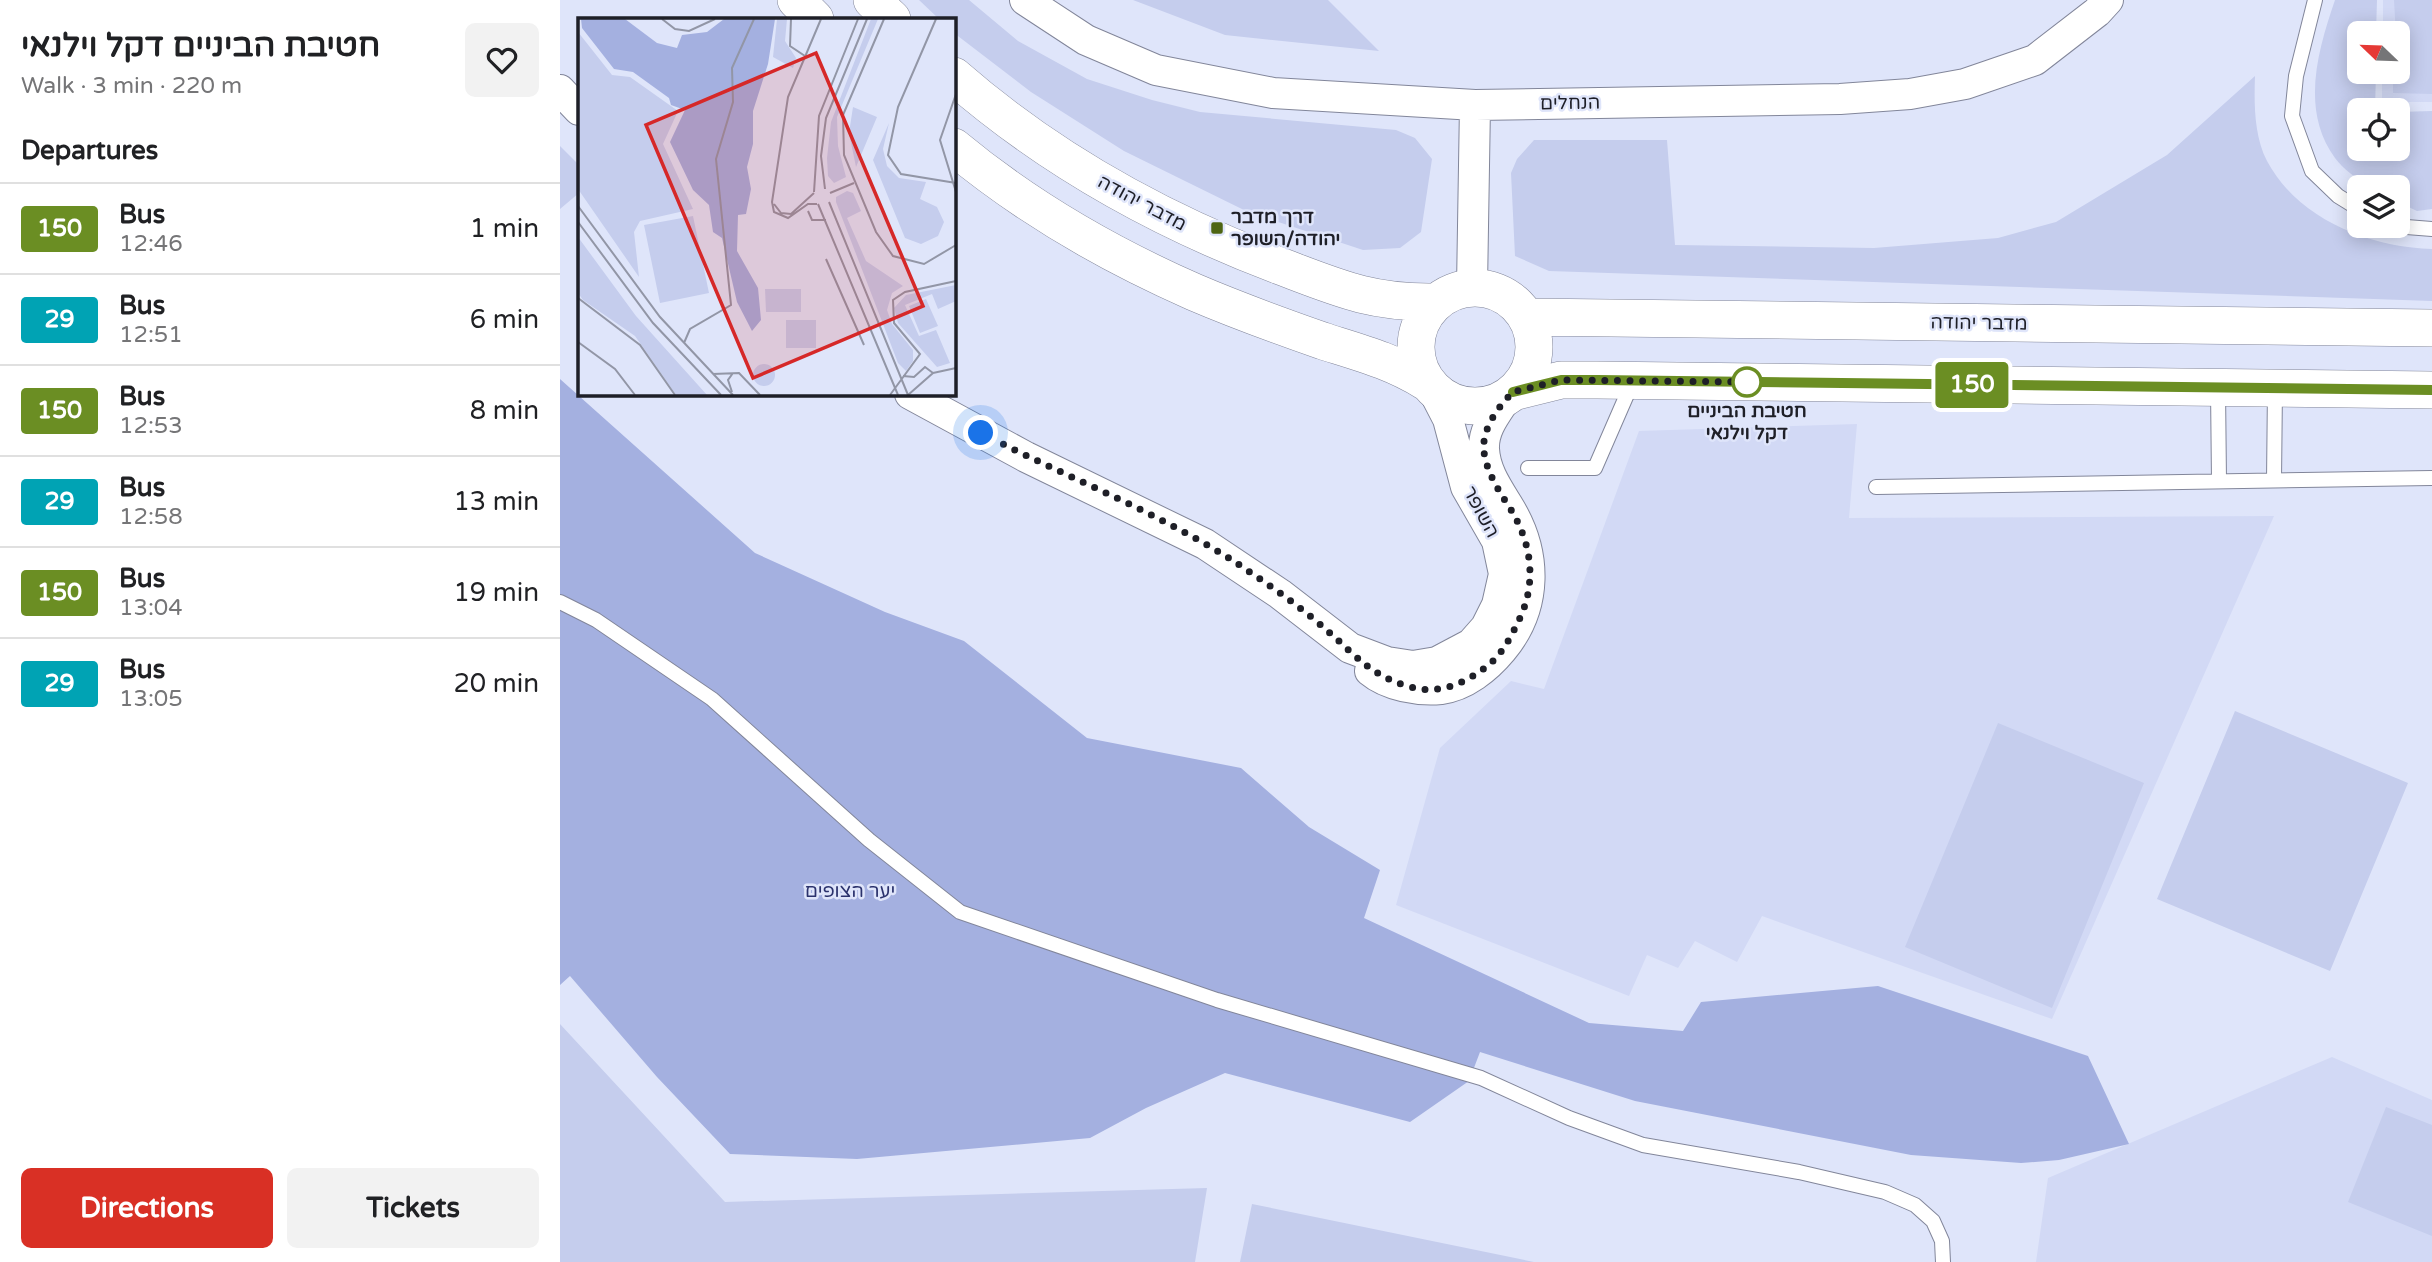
<!DOCTYPE html>
<meta charset="utf-8">
<style>
:root{--surface:#fff;--page:#f2f2f2;--text:#202124;--muted:#757577;--line:#e0e0e0;--accent:#d93025}
body{margin:0;font-family:"Varela Round","Noto Sans Hebrew",sans-serif;background:var(--page);color:var(--text);height:100vh;display:flex;flex-direction:column;font-size:26px;white-space:nowrap}
*{box-sizing:border-box;margin:0}
p{font-size:23px;color:var(--muted)}
.icon{flex:none;width:38px;height:38px;fill:none;stroke:currentColor;stroke-width:2;stroke-linecap:round;stroke-linejoin:round}
.map{position:relative;flex:1;overflow:hidden}
.details{display:flex;flex-direction:column;background:var(--surface);width:560px}
.details>*{flex:none}
.badge{padding:0 14px;border-radius:5px;font-size:24px;line-height:46px}
.needle{width:46px;rotate:293deg}
.tools{position:absolute;left:1787px;top:21px;display:grid;gap:14px}
.tools a{display:grid;place-items:center;width:63px;height:63px;border-radius:10px;background:var(--surface);box-shadow:0 4px 18px #0003;font-size:35px}
.you{position:absolute;width:35px;height:35px;margin:-18px;border:5px solid #fff;border-radius:50%;background:#1a73e8;box-shadow:0 0 0 10px #1a73e833}
.map>.badge{position:absolute;translate:-50% -50%;box-shadow:0 0 0 4px #fff}
h2{padding:0 21px;font-size:26px;line-height:63px}
.round{display:grid;place-items:center;flex:none;width:74px;height:74px;border-radius:10px;background:var(--page)}
.overview{display:flex;align-items:center;justify-content:space-between;height:119px;padding:0 21px}
h1{font-size:33px;font-weight:700;line-height:52px}
.button{display:flex;gap:14px;margin-top:auto;padding:14px 21px}
.button a{flex:1;height:80px;border-radius:10px;background:var(--accent);color:#fff;font-size:28px;font-weight:700;line-height:80px;text-align:center}
.button a+a{background:var(--page);color:var(--text)}
ul{padding:0;list-style:none}
li{display:flex;align-items:center;gap:21px;height:91px;padding:0 21px;border-top:2px solid var(--line)}
li div{flex:1}
li b{display:block;font-size:26px}
li em{font-style:normal}
li .badge{min-width:77px;font-weight:700;text-align:center}
main{display:flex;flex:1;min-height:0}
.map>svg:first-child{display:block}
.built{fill:#d2d9f5}
.green{fill:#c5cded}
.forest{fill:#a4b0e0}
.lines{fill:none;stroke-linecap:round;stroke-linejoin:round}
.service-casing{stroke:#82869a;stroke-width:16}
.minor-casing{stroke:#82869a;stroke-width:32}
.tertiary-casing{stroke:#82869a;stroke-width:38}
.service{stroke:#fff;stroke-width:14}
.minor{stroke:#fff;stroke-width:30}
.tertiary{stroke:#fff;stroke-width:37}
.line-casing{stroke:#fff;stroke-width:16}
.line{stroke:#6b8e23;stroke-width:10}
.walk{stroke:#1e1f27;stroke-width:7;stroke-dasharray:0 12.6}
.poi-dot{fill:#4e6513;stroke:#dfe5fa;stroke-width:2.5}
.stop-dot{fill:#fff;stroke:#6b8e23;stroke-width:3.5}
.labels{text-anchor:middle;dominant-baseline:central;stroke-width:5;stroke-linejoin:round;paint-order:stroke}
.street-label{font-size:19px;fill:#1e1f27;stroke:#dfe5fa}
.poi-label{font-size:19px;font-weight:bold;fill:#1e1f27;stroke:#dfe5fa;text-anchor:start}
.stop-label{font-size:19px;font-weight:bold;fill:#1e1f27;stroke:#dfe5fa}
.park-label{font-size:19px;fill:#2b326d;stroke:#dfe5fa}
.inset-road{fill:none;stroke:#9296a6;stroke-width:2}
.view{fill:#d62828;fill-opacity:0.15;stroke:#d62828;stroke-width:3.5}
.inset-edge{fill:none;stroke:#1e1f27;stroke-width:3.5}
</style>
<main>
<section class="details">
<div class="overview"><div><h1>חטיבת הביניים דקל וילנאי</h1><p>Walk · 3 min · 220 m</p></div><a class="round"><svg class="icon" aria-label="heart" viewBox="0 0 24 24"><path d="M12 20l-8-8c-3-5 5-10 8-4 3-6 11-1 8 4z"/></svg></a></div>
<h2>Departures</h2>
<ul>
<li><span class="badge" style="background:#6b8e23;color:#fff">150</span><div><b>Bus</b><p>12:46</p></div><em>1 min</em></li>
<li><span class="badge" style="background:#00a3b4;color:#fff">29</span><div><b>Bus</b><p>12:51</p></div><em>6 min</em></li>
<li><span class="badge" style="background:#6b8e23;color:#fff">150</span><div><b>Bus</b><p>12:53</p></div><em>8 min</em></li>
<li><span class="badge" style="background:#00a3b4;color:#fff">29</span><div><b>Bus</b><p>12:58</p></div><em>13 min</em></li>
<li><span class="badge" style="background:#6b8e23;color:#fff">150</span><div><b>Bus</b><p>13:04</p></div><em>19 min</em></li>
<li><span class="badge" style="background:#00a3b4;color:#fff">29</span><div><b>Bus</b><p>13:05</p></div><em>20 min</em></li>
</ul>
<div class="button"><a>Directions</a><a>Tickets</a></div>
</section>
<div class="map">
<svg width="1872" height="1262" viewBox="0 0 1872 1262">
<rect width="100%" height="100%" fill="#dfe5fa"/>
<!-- built -->
<path class="built" d="M1823,0H1872V102H1822V72H1838V33H1823Z
M1297,424L1289,518L1714,516L1492,1019L1202,916L1177,962L1135,941L1118,968L1087,955L1069,996L836,905L880,748L951,681L984,689L1079,431Z
M1772,1057L1872,1100V1262H1476L1488,1178Z"/>
<!-- green -->
<path class="green" d="M359,0H409L458,41L527,79L592,100L640,112L836,130L855,138L872,159L861,232L840,248L803,250L688,212L564,151L471,92L394,33V19H379Z
M573,0H768L819,51L665,35Z
M1775,0H1817L1816,33H1799V72H1816L1815,110H1799V149H1838V112L1872,111V209L1857,211L1838,202V187H1807C1797,178 1783,169 1775,158C1740,110 1758,50 1775,0Z
M1834,0H1872V94L1833,93V72H1838Z
M1695,76C1694,103 1694,136 1707,161C1738,219 1809,247 1872,249V301L989,271L955,256L951,173L957,159L974,140H1107L1115,245L1314,248L1438,238L1496,222L1607,155Z
M0,146L19,165V193L0,209Z
M1675,711L1848,783L1770,971L1597,899Z
M1438,723L1584,783L1492,1008L1345,947Z
M0,1024L165,1202L647,1188L635,1262H0Z
M1826,1107L1872,1125V1236L1788,1202Z
M692,1204L974,1262H680Z"/>
<!-- forest -->
<path class="forest" d="M0,379L195,553L325,612L404,641L527,738L681,768L749,827L820,870L804,918L1029,1023L1123,1031L1141,1002L1318,986L1528,1056L1569,1144L1499,1160L1461,1163L1351,1155L1075,1101L920,1052L909,1081L850,1122L665,1073L586,1108L530,1138L297,1159L170,1154L97,1077L10,976L0,985Z"/>
<g class="lines">
<defs>
<path id="service" d="M1755,0L1736,76L1732,116L1752,171L1778,196L1799,209
M1834,226L1872,229
M1658,389L1659,481
M968,468H1035L1072,383
M1714,480L1715,388
M1316,487L1872,478
M0,602L36,620L152,699L309,840L400,912L657,1000L921,1078L1009,1118L1083,1145L1239,1172L1325,1192L1355,1205L1373,1221L1382,1241L1383,1262"/>
<path id="minor" d="M465,0L526,40L596,70L713,93L915,105L1280,99L1350,94L1405,84L1475,60L1537,12L1548,0
M0,90L19,110
M912,287L915,105
M350,394L466,457L645,544L720,594L790,648L827,662L853,666L877,662L911,644L926,627L937,605L944,574L937,541L906,487L888,419L872,388
M810,671C828,686 858,691 881,689C905,686 927,668 942,650C978,607 977,553 949,507C938,489 925,471 924,449C923,429 936,414 947,397"/>
<path id="tertiary" d="M236,0L255,19
M312,0L332,19
M394,76C490,160 601,221 720,266C778,288 811,303 874,302
M394,147C465,206 550,255 634,292C676,310 720,326 763,341C801,353 832,361 866,382
M856 347a59 59 0 1 1 118 0a59 59 0 1 1-118 0Z
M967,317L1872,328
M953,392L1001,380H1037L1872,390"/>
</defs>
<!-- service casing -->
<use href="#service" class="service-casing"/>
<!-- minor casing -->
<use href="#minor" class="minor-casing"/>
<!-- tertiary casing -->
<use href="#tertiary" class="tertiary-casing"/>
<!-- service -->
<use href="#service" class="service"/>
<!-- minor -->
<use href="#minor" class="minor"/>
<!-- tertiary -->
<use href="#tertiary" class="tertiary"/>
</g>
<g class="lines">
<defs>
<path id="line" d="M953,392L1001,380H1037L1872,390"/>
</defs>
<!-- line casing -->
<use href="#line" class="line-casing"/>
<!-- line -->
<use href="#line" class="line"/>
<!-- walk -->
<path class="walk" d="M421,433C504,476 593,510 672,560C705,582 740,606 770,633C797,657 811,675 847,686C874,695 900,686 922,670C940,658 950,639 959,620C978,581 971,540 948,505C937,488 927,472 924,452C921,430 938,407 953,392L1001,380L1187,382"/>
</g>
<!-- markers -->
<rect class="poi-dot" x="650" y="221" width="14" height="14" rx="3.5"/>
<circle class="stop-dot" cx="1187" cy="382" r="14"/>
<g class="labels">
<!-- street labels -->
<g class="street-label">
<text transform="translate(1010 103) rotate(-1)">הנחלים</text>
<text transform="translate(582 203) rotate(28)">מדבר יהודה</text>
<text transform="translate(1419 323) rotate(1)">מדבר יהודה</text>
<text transform="translate(921 512) rotate(62)">השופר</text>
</g>
<!-- poi labels -->
<g class="poi-label">
<text x="671" y="217">דרך מדבר<tspan x="671" dy="22">יהודה/השופר</tspan></text>
</g>
<!-- stop labels -->
<g class="stop-label">
<text x="1187" y="411">חטיבת הביניים<tspan x="1187" dy="22">דקל וילנאי</tspan></text>
</g>
<!-- park labels -->
<g class="park-label">
<text x="290" y="891">יער הצופים</text>
</g>
</g>
<!-- overview -->
<g transform="translate(18 18)">
<rect width="378" height="378" fill="#dfe5fa"/>
<path d="M199,1H209L207,23L218,40L215,50L195,39ZM293,1H300L259,99L260,128L268,159L256,165L250,158L249,140L253,104ZM0,14L34,57L52,59L100,93L85,126L115,191L62,203L56,214L61,259L0,171ZM275,89L299,99L278,149L271,115ZM311,105L305,131L309,148L321,160L348,164L342,181L359,189L366,204L360,218L343,226L327,220L295,142ZM269,173L275,175L283,193L269,200L288,243L325,268L314,275L309,292L314,306L335,332V343L328,353L320,345L258,184V179ZM115,198L131,275L82,285L66,207ZM0,219L58,298L129,377H98L57,318L5,282L0,275ZM378,267V283L360,291L354,276L327,287L341,318L358,312L372,345L359,349L320,305L316,290L328,277ZM187,271H223V294H188ZM348,281L360,308L342,315L331,288ZM208,302H238V330H208ZM175 357a11 11 0 1 1 22 0a11 11 0 1 1-22 0Z" fill="#c5cded"/>
<path d="M3,1H47L79,25L99,30L104,17L129,14L146,1H197L190,46L175,93V126L169,149L173,171L168,196L160,197L159,233L180,270L183,302L174,313L159,284L144,220L135,214L131,187L115,172L92,124L107,92L93,87L91,80L55,54L36,51L4,10Z" fill="#a4b0e0"/>
<path class="inset-road" d="M84,1L97,11L111,13L137,1M213,1L212,28L227,38M306,1L265,97L266,137L298,214L315,238L346,246L378,227M358,1L320,89L310,137L323,156L378,165M378,76L362,122L378,174M247,171L243,138L248,100L289,1M236,174L241,98L280,1M252,175L276,165M251,184L330,377M196,186L203,195L213,196L236,175M239,186H230L210,200L196,194L194,184L210,79L243,1M240,186L320,377M0,188L82,299L155,377M230,193L234,202H248M0,204L75,305L143,377M248,241L286,327M0,280L62,327L97,377M0,324L37,351L57,377M106,325L112,311L153,287L138,141L155,84L154,50L176,1M355,355L378,350M135,356L161,355L182,377M325,358L336,359L347,349L355,355L330,377M154,374L150,362L155,355M312,377L342,336L316,305L315,282L327,274L378,263"/>
<path class="view" d="M238,35L345,288L175,360L68,107Z"/>
<rect width="378" height="378" class="inset-edge"/>
</g>
</svg>
<div class="tools">
<a><svg class="needle" viewBox="-14 -14 28 28"><path d="M0-13l5 13h-10z" fill="#e53935"/><path d="M0 13l5-13h-10z" fill="#757577"/></svg></a>
<a><svg class="icon" aria-label="locate" viewBox="0 0 24 24"><circle cx="12" cy="12" r="6"/><path d="M12 2v4M12 18v4M2 12h4M18 12h4"/></svg></a>
<a><svg class="icon" aria-label="layers" viewBox="0 0 24 24"><path d="M12 4l9 5-9 5-9-5zM3 14l9 5 9-5"/></svg></a>
</div>
<div class="you" style="left:421px;top:433px"></div>
<b class="badge" style="left:1412px;top:385px;background:#6b8e23;color:#fff">150</b>
</div>
</main>
